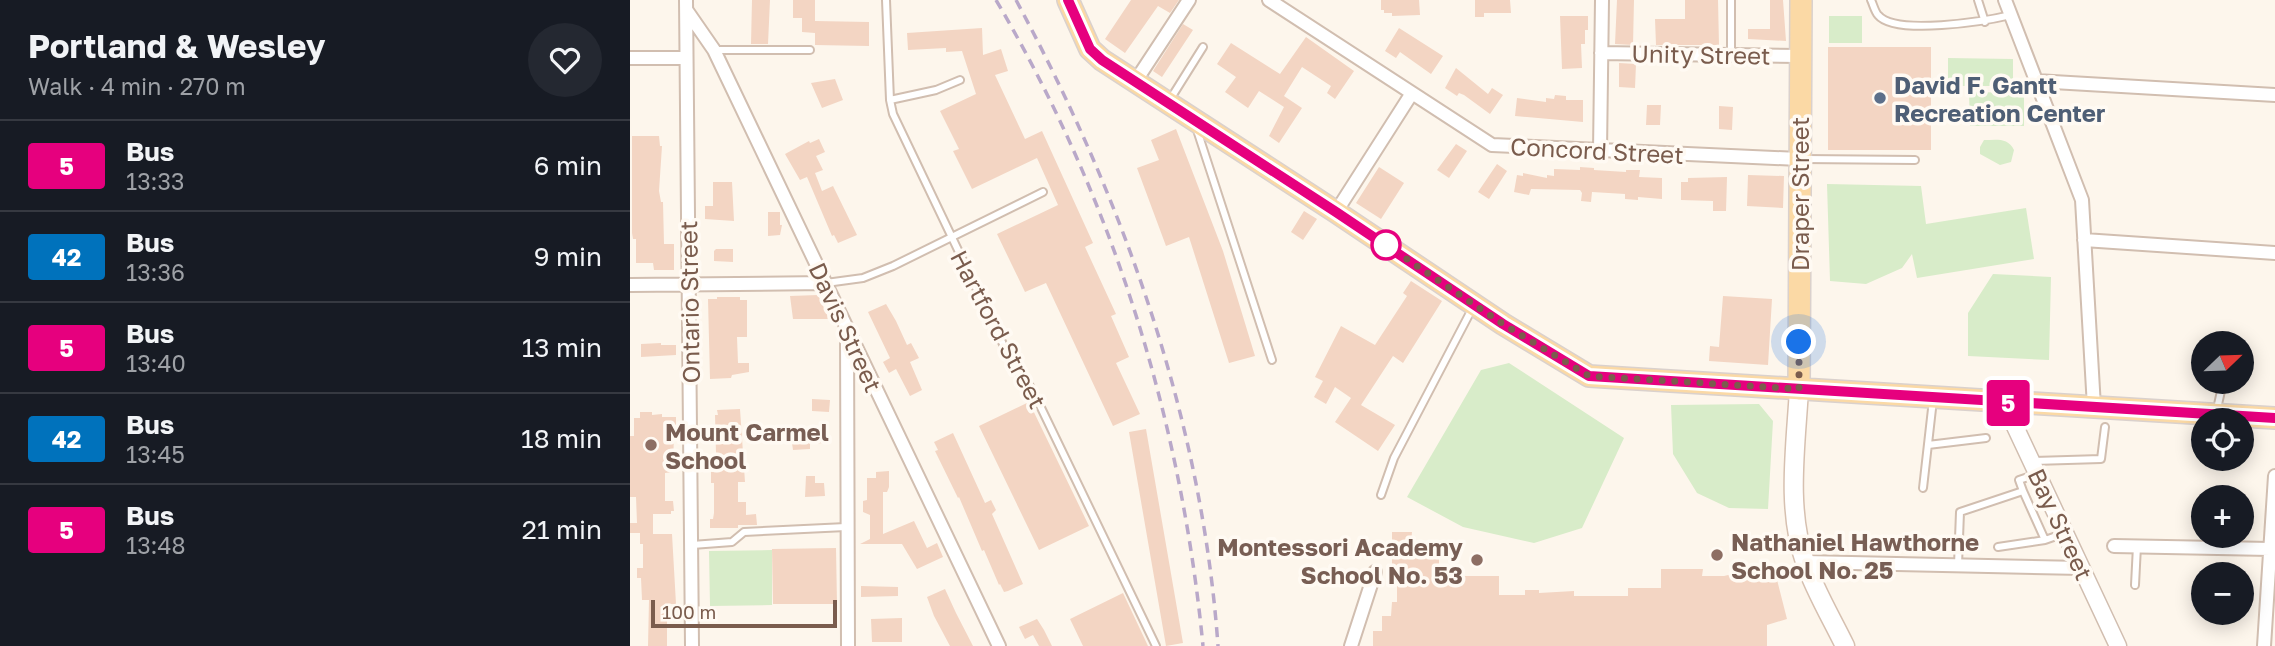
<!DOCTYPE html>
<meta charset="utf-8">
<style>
:root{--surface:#171b24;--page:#242831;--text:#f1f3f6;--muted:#9ea1a6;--line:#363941}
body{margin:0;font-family:"Golos Text",sans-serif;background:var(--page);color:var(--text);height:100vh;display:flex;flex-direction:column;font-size:26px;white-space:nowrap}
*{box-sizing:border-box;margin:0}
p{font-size:23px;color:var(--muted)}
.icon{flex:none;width:38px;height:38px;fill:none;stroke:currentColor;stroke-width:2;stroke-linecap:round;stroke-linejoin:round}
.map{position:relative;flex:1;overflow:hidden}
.drawer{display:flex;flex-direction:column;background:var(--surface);width:630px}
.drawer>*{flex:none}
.badge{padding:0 14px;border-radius:5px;font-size:24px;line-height:46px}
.needle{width:46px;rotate:67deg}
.fabs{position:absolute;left:1561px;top:331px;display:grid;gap:14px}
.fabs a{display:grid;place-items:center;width:63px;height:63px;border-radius:50%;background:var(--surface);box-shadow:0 4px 18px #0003;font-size:35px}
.scale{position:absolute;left:21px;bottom:18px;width:186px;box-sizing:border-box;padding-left:7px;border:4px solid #7a5c4d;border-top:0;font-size:19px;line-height:24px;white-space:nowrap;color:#7a5c4d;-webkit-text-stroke:5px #fffaf3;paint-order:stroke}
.you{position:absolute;width:35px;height:35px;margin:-18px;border:5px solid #fff;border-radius:50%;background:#1a73e8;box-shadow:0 0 0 10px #1a73e833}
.map>.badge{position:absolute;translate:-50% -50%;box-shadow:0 0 0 4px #fff}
.round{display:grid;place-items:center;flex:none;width:74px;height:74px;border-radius:37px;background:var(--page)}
.summary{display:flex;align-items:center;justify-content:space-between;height:119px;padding:0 28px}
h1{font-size:33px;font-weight:700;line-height:52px}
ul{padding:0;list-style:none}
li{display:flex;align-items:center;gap:21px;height:91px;padding:0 28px;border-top:2px solid var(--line)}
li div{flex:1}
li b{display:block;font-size:26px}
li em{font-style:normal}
li .badge{min-width:77px;font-weight:700;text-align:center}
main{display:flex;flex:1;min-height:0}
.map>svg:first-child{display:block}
.green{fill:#d8ecc9}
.building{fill:#f3d5c3}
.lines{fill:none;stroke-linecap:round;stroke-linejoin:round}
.service-casing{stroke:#d1beb0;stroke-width:10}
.minor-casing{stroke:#d1beb0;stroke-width:16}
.tertiary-casing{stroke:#d1beb0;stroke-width:19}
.secondary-casing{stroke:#d6c0b0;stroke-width:21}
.primary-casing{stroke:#dad1cd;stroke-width:24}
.service{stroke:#fff;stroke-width:6}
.minor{stroke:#fff;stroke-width:12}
.tertiary{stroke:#fff;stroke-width:16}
.secondary{stroke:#fff;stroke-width:18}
.primary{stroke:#fbd9a5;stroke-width:21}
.rail{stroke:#b9a8c9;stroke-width:3.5;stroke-dasharray:10 7;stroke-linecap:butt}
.line-casing{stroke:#fff;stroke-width:16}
.line{stroke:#e6007e;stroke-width:10}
.walk{stroke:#7a5c4d;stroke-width:7;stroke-dasharray:0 12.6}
.service-dot{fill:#5c6f8a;stroke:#fffaf3;stroke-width:2.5}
.stop-dot{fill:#fff;stroke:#e6007e;stroke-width:3.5}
.education-dot{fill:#8d6e63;stroke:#fffaf3;stroke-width:2.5}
.labels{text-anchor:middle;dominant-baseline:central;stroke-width:7;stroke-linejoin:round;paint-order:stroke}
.street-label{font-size:24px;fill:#7a5c4d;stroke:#fffaf3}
.service-label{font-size:24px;font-weight:bold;fill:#4e5e75;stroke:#fffaf3;text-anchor:start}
.education-label{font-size:24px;font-weight:bold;fill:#785e54;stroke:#fffaf3;text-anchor:start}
</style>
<main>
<section class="drawer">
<div class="summary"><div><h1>Portland &amp; Wesley</h1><p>Walk · 4 min · 270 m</p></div><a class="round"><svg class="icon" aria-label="heart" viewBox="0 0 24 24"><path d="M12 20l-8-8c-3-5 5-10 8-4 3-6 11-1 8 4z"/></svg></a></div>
<ul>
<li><span class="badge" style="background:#e6007e;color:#fff">5</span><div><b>Bus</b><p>13:33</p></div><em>6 min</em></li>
<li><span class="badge" style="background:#0072bc;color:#fff">42</span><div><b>Bus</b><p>13:36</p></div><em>9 min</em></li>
<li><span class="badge" style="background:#e6007e;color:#fff">5</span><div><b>Bus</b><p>13:40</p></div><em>13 min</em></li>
<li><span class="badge" style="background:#0072bc;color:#fff">42</span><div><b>Bus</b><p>13:45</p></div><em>18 min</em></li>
<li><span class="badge" style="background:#e6007e;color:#fff">5</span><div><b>Bus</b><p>13:48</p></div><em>21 min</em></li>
</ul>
</section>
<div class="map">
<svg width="1645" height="646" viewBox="0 0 1645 646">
<rect width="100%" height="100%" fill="#fdf6ec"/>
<!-- green -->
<path class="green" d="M1199,16H1232V43H1199Z
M1318,58L1383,59V86H1318Z
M1339,92L1394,93V126H1340Z
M1354,140C1366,140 1378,137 1384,150L1381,162L1370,165L1350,154V147Z
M1197,184L1291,186L1296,224L1396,208L1404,259L1287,278L1282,254L1272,268L1236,284L1200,281Z
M1363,274L1421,277L1419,360L1338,356V313Z
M879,363L994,438L952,528L904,543L833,527L777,497L851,370Z
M1129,404L1143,421L1138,509L1099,508L1067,493L1043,454L1041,405Z
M142,550V605L80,606L79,551Z"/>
<!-- building -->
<path class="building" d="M122,0H140L138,44H121Z
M163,0H185V21L239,22V46L185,45V33L172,32V18H163Z
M501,0H549L540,13L528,6L495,53L475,39Z
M751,0H789L790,15L762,16V13H754V10H751Z
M845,0H880L881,13H854V17H845Z
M987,0H1004L1003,45L985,44Z
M1055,0H1088L1089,45H1026L1025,19H1055Z
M1140,0H1153L1156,41L1118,39V29H1140Z
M930,16H958V30H955V44H951L952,68L932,69Z
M553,24L563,30L532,77L523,71Z
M352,28L353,55L371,49L378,71L365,75L395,139L412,131L463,243L455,247L486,314L481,316L499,357L486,363L510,414L483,426L416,283L395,292L367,234L428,205L407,158L342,189L323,151L329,149L310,111L346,94L332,51L316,52V48L278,50L277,33Z
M769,28L813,56L801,74L770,52L766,58L755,51Z
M676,37L724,71L705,99L697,93L701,86L672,67L654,96L672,108L649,143L639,136L654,107L629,91L618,108L595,92L606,77L587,64L601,43L650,74Z
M1198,47H1301V150H1198Z
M989,63L1006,64L1005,88L989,87Z
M826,68L858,94L862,88L873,95L860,114L834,95L829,93L827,96L815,88Z
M205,79L213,100L192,108L181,83Z
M925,95L936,96V100H953V122L885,116L887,98L916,102V98L924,99Z
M1017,105H1031L1030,125H1016Z
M1089,106L1103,107L1102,130L1089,129Z
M546,129L593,251L625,356L599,363L559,237L536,246L507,168L529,160L521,140Z
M2,136H29L30,146H32L29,191L31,202H33L34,244H44V270H24L23,263H6V239H3L2,233Z
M189,139L195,152L186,156L193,170L185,173L192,191L203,186L227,235L208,243L204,235L202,236L177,177L170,180L155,154L179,141L180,143Z
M826,144L837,151L819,178L807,170Z
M867,164L877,171L859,199L848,192Z
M749,167L774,183L751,219L726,203Z
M950,167L964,168V170L996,172V170H1010L1009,177L1032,178V199L1008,197V200L995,199V194L962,192L961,202L951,201L952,193L950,190L901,189L899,195L884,192L887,175L893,176V173L917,178V175L924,176V169L950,170Z
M1118,175L1154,176L1153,208L1117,206Z
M1097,177L1096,211H1083V201L1051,200V182H1058V178Z
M83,182H102L104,221L75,219V206H83Z
M674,211L687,219L673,240L661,232Z
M138,212H150V225H152L150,235L138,236Z
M86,249H103V262L84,261V251Z
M781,281L812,301L773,363L763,356L731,405L765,425L748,451L705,422L721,398L705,387L696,404L684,397L693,381L685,377L711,326L745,345L777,296L773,293Z
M188,295L199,319H163L160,296Z
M1093,296L1142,299L1138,365L1079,361L1080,346L1089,347Z
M87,297H110V300H117V337H107L108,363H119V372L102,375L101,378L80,379L78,299H87Z
M256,304L266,321L277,345L281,343L289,358L280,362L292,390L280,396L266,369L259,373L253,362L260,358L238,312Z
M31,343V345H46V355L11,357V344Z
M182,399L200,400L199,412L182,411Z
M399,402L459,526L409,550L349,426Z
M110,409L115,482H108V502H116V515L126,514L127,525H108V528H80V519H83L84,513V483H81V472H83V453H86L85,415H88L87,410Z
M10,412H22V415L32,414V417H46V429H44L43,472L35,473V501H43L44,511H41V514H23V534H42L46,604H37V646H18L19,600H12L11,578H7V568H13V544H10V533H0V523H7L6,497H0V436H4V418H10Z
M516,429L553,643L536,646L499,432Z
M192,432L193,443L180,444V449L163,450L162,443H154V434Z
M323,433L355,503L361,500L366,510L362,514L393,584L378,591L374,592L370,584L369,585L354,550L352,551L329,497L328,498L305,451L308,450L304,442Z
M259,471V487L257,492H253V534L284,521L297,548L307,543L313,557L287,569L272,544H230L240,539V515L233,512V501L237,500V478H246V472Z
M176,476H185V483H194L195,496L175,497Z
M762,532H782L781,543H809V576H869V595H895V590H909V593L944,591V596H998V588H1031V569H1073L1072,576H1094L1143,564L1157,619L1137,625V646H743V631H752V616H761L762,602H767V578H762Z
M206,548L207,604H143L142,549Z
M231,586L268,587V596L231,597Z
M315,589L326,613L343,646H320L304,616L297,597Z
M493,593L518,646H453L440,619Z
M272,618V642H242L241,619Z
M407,619L414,630L422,646H409L403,635L395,639L389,627Z"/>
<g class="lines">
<defs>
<path id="service" d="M256,0L260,100L263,114L382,363L402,389L526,646
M1241,0C1243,4 1245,12 1248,15C1265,36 1356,21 1381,15
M1348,0L1355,22
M84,50H180
M1101,55V0
M541,98L573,47
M260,100L306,90L330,80
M567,130L642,360
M1174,159L1285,160
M196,283L233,278L263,266L413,192
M1595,340V343
M1587,409L1593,382
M1298,445L1356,438
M1404,461L1471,459L1475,427
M1293,488L1303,400
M1393,491L1415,540L1435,533
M751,495L764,458L843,307
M62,545L102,542L114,532L216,527
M1368,547L1415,540
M1328,565L1330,512L1393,491L1389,480L1407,474
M1505,585L1507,546"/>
<path id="minor" d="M56,0L62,646
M639,0L862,145L1169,159
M1375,0L1452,200L1464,407
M57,11L84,50L369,646
M971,53L1170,56
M0,58H56
M1406,81L1645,95
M505,82L559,0
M970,151L972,0
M706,212L782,93
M1454,240L1645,253
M0,285L196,283
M217,331L218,646
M1484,546L1640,549
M1175,562L1452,568
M721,646L745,572
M1634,646L1645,476"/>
<path id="tertiary" d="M1374,403L1488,646"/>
<path id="secondary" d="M1169,389C1166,445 1156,508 1175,562C1185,591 1202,619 1215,646"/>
<path id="primary" d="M438,0L460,49L472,60L706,212L873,324L959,376L1645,418
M1169,389L1171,0"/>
</defs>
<!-- service casing -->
<use href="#service" class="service-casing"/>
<!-- minor casing -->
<use href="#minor" class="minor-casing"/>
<!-- tertiary casing -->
<use href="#tertiary" class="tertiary-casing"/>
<!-- secondary casing -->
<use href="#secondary" class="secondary-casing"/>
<!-- primary casing -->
<use href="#primary" class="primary-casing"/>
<!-- service -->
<use href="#service" class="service"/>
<!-- minor -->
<use href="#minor" class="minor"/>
<!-- tertiary -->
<use href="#tertiary" class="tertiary"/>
<!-- secondary -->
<use href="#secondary" class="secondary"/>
<!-- primary -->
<use href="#primary" class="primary"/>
<!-- rail -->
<path class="rail" d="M366,0C482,197 551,418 573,646
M386,0C493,199 572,419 588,646"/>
</g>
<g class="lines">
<defs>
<path id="line" d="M438,0L460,49L472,60L706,212L873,324L959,376L1645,418"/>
</defs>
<!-- line casing -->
<use href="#line" class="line-casing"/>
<!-- line -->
<use href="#line" class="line"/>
<!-- walk -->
<path class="walk" d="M756,245L873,324L959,376L1169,389V342"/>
</g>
<!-- markers -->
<circle class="service-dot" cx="1250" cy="98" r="7"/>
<circle class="stop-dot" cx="756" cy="245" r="14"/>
<g class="education-dot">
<circle cx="21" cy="445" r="7"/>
<circle cx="1087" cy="555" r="7"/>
<circle cx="847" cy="560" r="7"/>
</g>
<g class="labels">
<!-- street labels -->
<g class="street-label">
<text transform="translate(1071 54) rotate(1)">Unity Street</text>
<text transform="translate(967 150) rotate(3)">Concord Street</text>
<text transform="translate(1169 194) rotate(-90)">Draper Street</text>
<text transform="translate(59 302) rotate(-91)">Ontario Street</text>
<text transform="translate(216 327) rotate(65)">Davis Street</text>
<text transform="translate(369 329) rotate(62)">Hartford Street</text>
<text transform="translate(1431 524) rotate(65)">Bay Street</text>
</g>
<!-- service labels -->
<g class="service-label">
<text x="1264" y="84">David F. Gantt<tspan x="1264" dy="28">Recreation Center</tspan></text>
</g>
<!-- education labels -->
<g class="education-label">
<text x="35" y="431">Mount Carmel<tspan x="35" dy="28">School</tspan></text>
<text x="1101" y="541">Nathaniel Hawthorne<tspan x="1101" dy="28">School No. 25</tspan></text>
<text x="833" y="546" text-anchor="end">Montessori Academy<tspan x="833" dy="28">School No. 53</tspan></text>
</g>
</g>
</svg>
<div class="fabs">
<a><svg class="needle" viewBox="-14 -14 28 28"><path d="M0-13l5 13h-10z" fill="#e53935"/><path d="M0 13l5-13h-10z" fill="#9ea1a6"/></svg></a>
<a><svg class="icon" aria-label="locate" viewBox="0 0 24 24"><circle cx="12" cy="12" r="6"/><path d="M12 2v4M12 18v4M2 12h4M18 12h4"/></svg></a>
<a>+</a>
<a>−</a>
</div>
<div class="scale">100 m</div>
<div class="you" style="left:1169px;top:342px"></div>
<b class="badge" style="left:1378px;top:403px;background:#e6007e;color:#fff">5</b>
</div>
</main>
